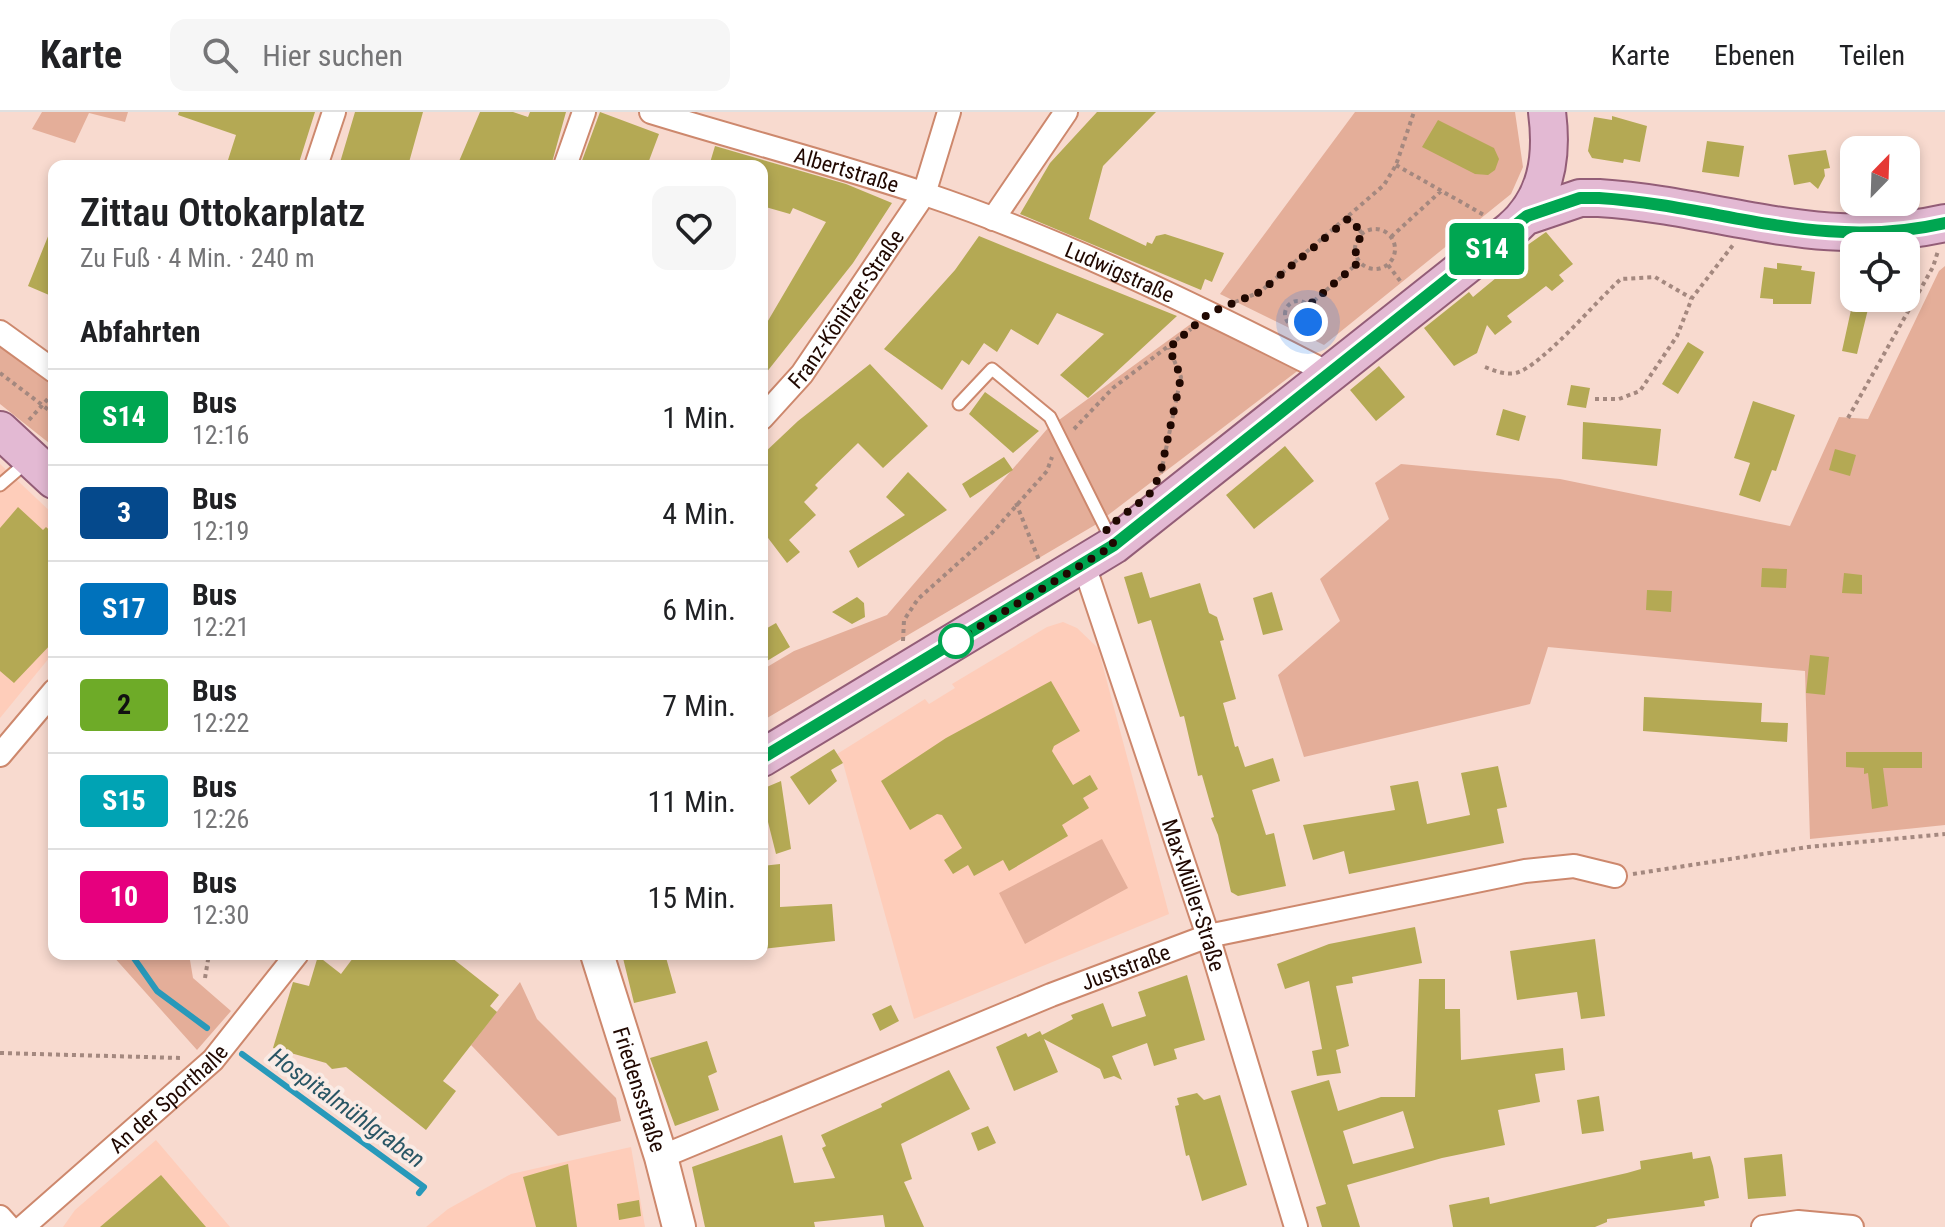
<!DOCTYPE html>
<html lang="de">
<meta charset="utf-8">
<style>
:root{--surface:#fff;--page:#f6f6f6;--text:#202124;--muted:#757577;--line:#e0e0e0}
body{margin:0;font-family:"Roboto Condensed",sans-serif;background:var(--page);color:var(--text);height:100vh;display:flex;flex-direction:column;font-size:30px;white-space:nowrap}
*{box-sizing:border-box;margin:0}
p{font-size:26px;color:var(--muted)}
.icon{flex:none;width:44px;height:44px;fill:none;stroke:currentColor;stroke-width:2;stroke-linecap:round;stroke-linejoin:round}
.map{position:relative;flex:1;overflow:hidden}
.details{position:absolute;left:48px;top:48px;width:720px;height:800px;display:flex;flex-direction:column;background:var(--surface);border-radius:16px;box-shadow:0 4px 12px #0003}
.details>*{flex:none}
.badge{padding:0 16px;border-radius:6px;font-size:28px;line-height:52px}
.needle{width:52px;rotate:23deg}
.controls{position:absolute;left:1840px;top:24px;display:grid;gap:16px}
.controls a{display:grid;place-items:center;width:80px;height:80px;border-radius:16px;background:var(--surface);box-shadow:0 4px 12px #0003;font-size:40px}
.you{position:absolute;width:40px;height:40px;margin:-20px;border:6px solid #fff;border-radius:50%;background:#1a73e8;box-shadow:0 0 0 12px #1a73e833}
.map>.badge{position:absolute;translate:-50% -50%;box-shadow:0 0 0 4px #fff}
h2{padding:0 32px;font-size:30px;line-height:72px}
.round{display:grid;place-items:center;flex:none;width:84px;height:84px;border-radius:16px;background:var(--page)}
.head{display:flex;align-items:center;justify-content:space-between;height:136px;padding:0 32px}
h1{font-size:38px;font-weight:600;line-height:60px}
ul{padding:0;list-style:none}
li{display:flex;align-items:center;gap:24px;height:96px;padding:0 32px;border-top:2px solid var(--line)}
li div{flex:1}
li b{display:block;font-size:30px}
li em{font-style:normal}
li .badge{min-width:88px;font-weight:700;text-align:center}
header{display:flex;align-items:center;gap:48px;box-sizing:border-box;height:112px;padding:0 40px;background:var(--surface);border-bottom:2px solid var(--line)}
header strong{font-size:38px}
nav{display:flex;gap:44px;margin-inline-start:auto;font-size:28px}
.search{width:560px;height:72px;background:var(--page);display:flex;align-items:center;gap:20px;box-sizing:border-box;padding:0 28px;border-radius:16px;color:var(--muted);font-size:30px}
.map>svg:first-child{display:block}
.built{fill:#fecdba}
.green{fill:#e4ae99}
.lines{fill:none;stroke-linecap:round;stroke-linejoin:round}
.stream{stroke:#2899ba;stroke-width:6}
.building{fill:#b4a954;fill-rule:evenodd}
.service-casing{stroke:#cd886d;stroke-width:15}
.minor-casing{stroke:#cd886d;stroke-width:26}
.secondary-casing{stroke:#cd886d;stroke-width:36}
.primary-casing{stroke:#935d77;stroke-width:40}
.path{stroke:#a4887f;stroke-width:4;stroke-dasharray:4 4;stroke-linecap:butt}
.service{stroke:#fff;stroke-width:11}
.minor{stroke:#fff;stroke-width:22}
.secondary{stroke:#fff;stroke-width:32}
.primary{stroke:#e3b9d3;stroke-width:36}
.line-casing{stroke:#fff;stroke-width:18}
.line{stroke:#00a651;stroke-width:12}
.walk{stroke:#200801;stroke-width:8;stroke-dasharray:0 14.4}
.stop-dot{fill:#fff;stroke:#00a651;stroke-width:4}
.labels{text-anchor:middle;dominant-baseline:central;stroke-width:8;stroke-linejoin:round;paint-order:stroke}
.street-label{font-size:22px;fill:#200801;stroke:#faebe5}
.water-label{font-size:24px;font-style:italic;fill:#285564;stroke:#faebe5}
</style>
<header>
<strong>Karte</strong>
<div class="search"><svg class="icon" aria-label="search" viewBox="0 0 24 24"><circle cx="10" cy="10" r="6"/><path d="M15 15l6 6"/></svg>Hier suchen</div>
<nav><a>Karte</a><a>Ebenen</a><a>Teilen</a></nav>
</header>
<div class="map">
<svg width="1945" height="1115" viewBox="0 0 1945 1115">
<rect width="100%" height="100%" fill="#f8dacf"/>
<!-- built -->
<path class="built" d="M0,352L54,403V540L0,606Z
M1063,510L1077,516L1098,536L1169,802L914,907L843,651L837,642L925,587L929,592L955,576L952,572L1047,515Z
M156,1028L230,1115H63L75,1098Z
M631,1035L645,1115H426L448,1097L511,1062Z"/>
<!-- green -->
<path class="green" d="M42,0H128L125,10L89,1L75,31L32,17Z
M1355,0H1515L1523,55L1511,82L1324,233L1220,182Z
M1945,154V713L1810,727L1805,559L1548,535L1530,592L1304,645L1278,563L1340,509L1320,467L1389,407L1375,371L1401,352L1560,367L1790,414L1839,305L1868,307L1939,159Z
M1203,203L1304,254L1095,413L762,609V558L794,539L887,503L1048,316Z
M0,229L54,267V335L0,292Z
M1102,727L1128,776L1025,832L999,781Z
M189,842L193,866L231,899L197,938L112,843Z
M520,870L537,907L616,986L621,1009L558,1024L471,933Z"/>
<g class="lines">
<!-- stream -->
<path class="stream" d="M131,842L157,879L207,916
M242,942L424,1075L419,1081"/>
</g>
<!-- building -->
<path class="building" d="M179,0H315L298,54H245L228,48L236,23L178,3Z
M355,0H423L408,54H339Z
M480,0H513L528,5L530,0H566L551,54H457Z
M600,0L659,22L647,54H580Z
M1097,0H1156L1103,54L1089,107L1146,134L1147,130L1152,132L1156,124L1165,122L1224,141L1212,170L1205,167L1201,178L1020,102L1050,51Z
M1612,4L1647,14L1640,50L1624,47L1623,51L1592,46L1588,39L1594,5L1612,8Z
M1438,8L1494,36L1499,47L1495,58L1488,63L1475,62L1422,35Z
M1707,29L1744,34L1739,65L1702,60Z
M715,34L846,72L892,91L853,151L762,266V219L826,110L793,96L790,102L762,94V54H709Z
M1826,38L1830,56L1824,57L1825,64L1818,77L1810,70L1794,73L1788,43Z
M53,112L54,171L49,183L28,174Z
M1546,120L1573,152L1559,163L1564,169L1552,179L1546,174L1507,204L1512,210L1495,223L1487,213L1477,241L1454,254L1424,216L1469,180L1473,185L1508,156L1505,153L1515,142Z
M979,124L1060,157L1177,204L1088,286L1060,263L1104,222L1057,201L1038,233L1011,217L997,240L984,231L969,253L962,248L942,278L884,237L955,158Z
M1777,151L1802,154L1801,158L1815,160L1811,192H1773V187L1760,186L1764,155L1777,157Z
M1853,189L1869,193L1857,242L1842,239Z
M1688,230L1704,240L1678,282L1662,272Z
M870,252L928,314L883,356L858,331L815,373L818,376L804,390L816,403L789,428L800,440L787,451L762,418V343L798,309Z
M1379,254L1405,285L1376,309L1350,278Z
M1571,273L1590,276L1586,296L1567,293Z
M985,280L1039,319L1013,341L969,302Z
M1753,289L1795,303L1776,359L1772,358L1760,390L1739,383L1750,351L1734,346Z
M1503,297L1526,304L1519,329L1496,323Z
M1583,310L1661,317L1657,354L1582,347Z
M1285,334L1314,369L1254,417L1226,383Z
M1835,337L1856,343L1850,364L1829,358Z
M1004,345L1013,358L970,386L962,372Z
M908,360L947,398L858,456L849,439L905,403L886,385Z
M18,395L43,418L46,415L54,422V529L14,571L0,559V416Z
M1762,456L1787,457L1786,476L1761,475Z
M1142,460L1150,486L1200,471L1209,501L1217,505L1224,528L1220,529L1236,587L1223,591L1235,635L1238,634L1245,655L1273,646L1280,669L1252,678L1266,723L1274,721L1286,774L1238,784L1231,780L1218,723L1211,706L1214,705L1202,663L1198,664L1184,604L1180,605L1151,508L1138,512L1124,465Z
M1844,461L1862,463V482L1842,481Z
M1647,478L1672,479L1671,500L1646,498Z
M1272,480L1283,518L1263,523L1253,486Z
M857,485L864,491L865,505L852,512L832,500Z
M776,511L790,535L762,552V519Z
M1810,543L1829,545L1825,583L1806,581Z
M1051,569L1080,619L1054,634L1052,639L1073,673L1090,663L1098,677L1083,686L1089,696L1062,713L1068,724L1009,759L1003,748L974,764L968,753L953,762L944,748L962,736L942,703L937,702L910,718L881,669L946,626Z
M1644,585L1762,591L1761,610L1788,611L1787,630L1643,619Z
M834,637L843,651L831,658L837,669L809,693L790,665Z
M1846,640H1922V656H1883L1888,694L1872,697L1868,661L1864,662V656L1846,655Z
M1498,654L1507,695L1497,697L1504,731L1349,762L1344,739L1313,748L1303,713L1395,698L1390,674L1418,669L1427,712L1470,703L1461,661Z
M781,669L791,737L776,742L766,702L762,704V677Z
M780,752V795L832,792L835,829L762,837V754Z
M1415,815L1422,851L1352,865L1353,871L1336,874L1349,934L1336,938L1341,961L1317,964L1312,939L1322,937L1309,869L1285,877L1277,852L1329,832Z
M1595,827L1605,904L1581,907L1577,880L1517,888L1510,839Z
M356,842H447L499,883L490,894L497,900L443,969L456,979L426,1018L346,955L332,957L326,951L273,936L293,870L309,874L318,844L341,862Z
M622,842H665L676,881L634,891Z
M1187,863L1205,928L1174,937L1177,947L1154,954L1147,931L1112,944L1122,968L1114,964L1104,967L1100,957L1044,927L1058,960L1014,979L996,935L1026,921L1028,925L1040,919L1042,923L1073,907L1071,903L1103,891L1112,915L1146,904L1138,880Z
M1419,867H1445V897H1460L1461,948L1563,936L1565,958L1535,962L1540,990L1498,998L1505,1033L1442,1046L1347,1073L1360,1115H1322L1316,1095L1326,1092L1291,979L1329,968L1338,999L1381,985H1415ZM1403,999L1414,1036L1353,1052L1343,1019Z
M891,893L899,909L880,919L872,902Z
M707,929L717,960L708,964L719,998L675,1014L650,946Z
M949,958L970,997L901,1032L912,1067L904,1070L924,1115H885L883,1103L814,1110L815,1115H705L692,1055L782,1023L794,1071L835,1066L822,1036L826,1034L821,1023L882,995L881,992Z
M1197,981L1204,988L1220,983L1247,1073L1202,1089L1189,1043L1186,1044L1175,994L1179,993L1177,986Z
M1599,984L1604,1019L1582,1022L1577,988Z
M988,1014L996,1031L978,1039L971,1021Z
M1692,1040L1693,1047L1710,1044L1713,1054L1719,1086L1704,1089L1705,1094L1607,1107V1110L1595,1115H1453L1449,1093L1489,1085L1490,1092L1627,1061L1641,1057L1640,1049Z
M1782,1042L1786,1084L1748,1087L1744,1046Z
M568,1052L577,1115H536L523,1065Z
M161,1063L206,1115H100Z
M639,1088L641,1104L619,1108L617,1092Z"/>
<g class="lines">
<defs>
<path id="service" d="M959,292L992,257L1050,305L1111,427
M0,373L28,349"/>
<g id="minor">
<path id="s1" d="M651,0C742,28 835,52 925,82C1059,127 1189,190 1315,254L1327,265"/>
<path d="M316,54L334,0"/>
<path d="M565,54L584,0"/>
<path d="M993,107L1066,0"/>
<path d="M0,220L54,259"/>
<path id="s2" d="M762,306L802,262L924,82L949,0"/>
<path id="s3" d="M1084,453L1208,824L1296,1115"/>
<path d="M0,643L54,579"/>
<path id="s4" d="M661,1045L1051,883L1208,824L1525,759L1574,754L1615,764"/>
<path d="M0,1105L9,1115"/>
<path id="s5" d="M23,1115L213,948L297,842"/>
<path d="M1763,1115L1798,1110L1852,1115"/>
</g>
<g id="secondary">
<path id="s6" d="M597,842L661,1045L679,1115"/>
</g>
<path id="primary" d="M1527,104L1580,86H1599C1722,94 1819,140 1945,111
M0,318L54,368
M762,646L1114,433L1511,118C1547,87 1553,45 1547,0"/>
</defs>
<!-- service casing -->
<use href="#service" class="service-casing"/>
<!-- minor casing -->
<use href="#minor" class="minor-casing"/>
<!-- secondary casing -->
<use href="#secondary" class="secondary-casing"/>
<!-- primary casing -->
<use href="#primary" class="primary-casing"/>
<!-- path -->
<path class="path" d="M1396,53L1484,103
M1349,106L1362,121
M1355 137a20 20 0 1 1 40 0a20 20 0 1 1-40 0Z
M1391,125L1441,79
M1388,153L1401,170
M1285 202a13 13 0 1 1 26 0a13 13 0 1 1-26 0Z
M1235,190L1260,180L1384,73L1396,53L1414,0
M1308,194L1359,150
M1485,255C1495,259 1505,263 1516,261C1542,254 1597,188 1621,167L1655,165L1691,186
M0,261L54,302
M1595,287H1619L1640,279L1677,224L1692,186L1733,133
M1848,306L1933,155L1938,139
M29,308L54,280
M1074,317L1113,276L1191,217
M1161,361L1181,265L1169,236
M1016,391L1039,448
M903,529L904,508L918,487L993,420L1047,359L1052,345
M1633,762L1808,735L1945,722
M205,866L209,842
M0,941L181,946"/>
<!-- service -->
<use href="#service" class="service"/>
<!-- minor -->
<use href="#minor" class="minor"/>
<!-- secondary -->
<use href="#secondary" class="secondary"/>
<!-- primary -->
<use href="#primary" class="primary"/>
</g>
<g class="lines">
<defs>
<path id="line" d="M762,646L1114,433L1527,104L1580,86H1599C1721,94 1820,140 1945,111"/>
</defs>
<!-- line casing -->
<use href="#line" class="line-casing"/>
<!-- line -->
<use href="#line" class="line"/>
<!-- walk -->
<path class="walk" d="M956,529L1114,433L1106,417L1149,383L1160,363L1181,265L1169,236L1209,201L1260,180L1349,106L1362,121L1355,138L1359,150L1308,194L1311,202L1308,210"/>
</g>
<!-- markers -->
<circle class="stop-dot" cx="956" cy="529" r="16"/>
<g class="labels">
<!-- street labels -->
<g class="street-label">
<text stroke="none"><textPath href="#s1" startOffset="204">Albertstraße</textPath></text>
<text stroke="none"><textPath href="#s1" startOffset="496">Ludwigstraße</textPath></text>
<text stroke="none"><textPath href="#s2" startOffset="138">Franz-Könitzer-Straße</textPath></text>
<text stroke="none"><textPath href="#s3" startOffset="348">Max-Müller-Straße</textPath></text>
<text stroke="none"><textPath href="#s4" startOffset="502">Juststraße</textPath></text>
<text stroke="none"><textPath href="#s6" startOffset="142">Friedensstraße</textPath></text>
<text stroke="none"><textPath href="#s5" startOffset="194">An der Sporthalle</textPath></text>
</g>
<!-- water labels -->
<g class="water-label">
<text transform="translate(347 996) rotate(36)">Hospitalmühlgraben</text>
</g>
</g>
</svg>
<div class="controls">
<a><svg class="needle" viewBox="-14 -14 28 28"><path d="M0-13l5 13h-10z" fill="#e53935"/><path d="M0 13l5-13h-10z" fill="#757577"/></svg></a>
<a><svg class="icon" aria-label="locate" viewBox="0 0 24 24"><circle cx="12" cy="12" r="6"/><path d="M12 2v4M12 18v4M2 12h4M18 12h4"/></svg></a>
</div>
<div class="you" style="left:1308px;top:210px"></div>
<b class="badge" style="left:1487px;top:137px;background:#00a651;color:#fff">S14</b>
<section class="details">
<div class="head"><div><h1>Zittau Ottokarplatz</h1><p>Zu Fuß · 4 Min. · 240 m</p></div><a class="round"><svg class="icon" aria-label="heart" viewBox="0 0 24 24"><path d="M12 20l-8-8c-3-5 5-10 8-4 3-6 11-1 8 4z"/></svg></a></div>
<h2>Abfahrten</h2>
<ul>
<li><span class="badge" style="background:#00a651;color:#fff">S14</span><div><b>Bus</b><p>12:16</p></div><em>1 Min.</em></li>
<li><span class="badge" style="background:#05498c;color:#fff">3</span><div><b>Bus</b><p>12:19</p></div><em>4 Min.</em></li>
<li><span class="badge" style="background:#0072bc;color:#fff">S17</span><div><b>Bus</b><p>12:21</p></div><em>6 Min.</em></li>
<li><span class="badge" style="background:#6eab28;color:#111">2</span><div><b>Bus</b><p>12:22</p></div><em>7 Min.</em></li>
<li><span class="badge" style="background:#00a3b4;color:#fff">S15</span><div><b>Bus</b><p>12:26</p></div><em>11 Min.</em></li>
<li><span class="badge" style="background:#e6007e;color:#fff">10</span><div><b>Bus</b><p>12:30</p></div><em>15 Min.</em></li>
</ul>
</section>
</div>
